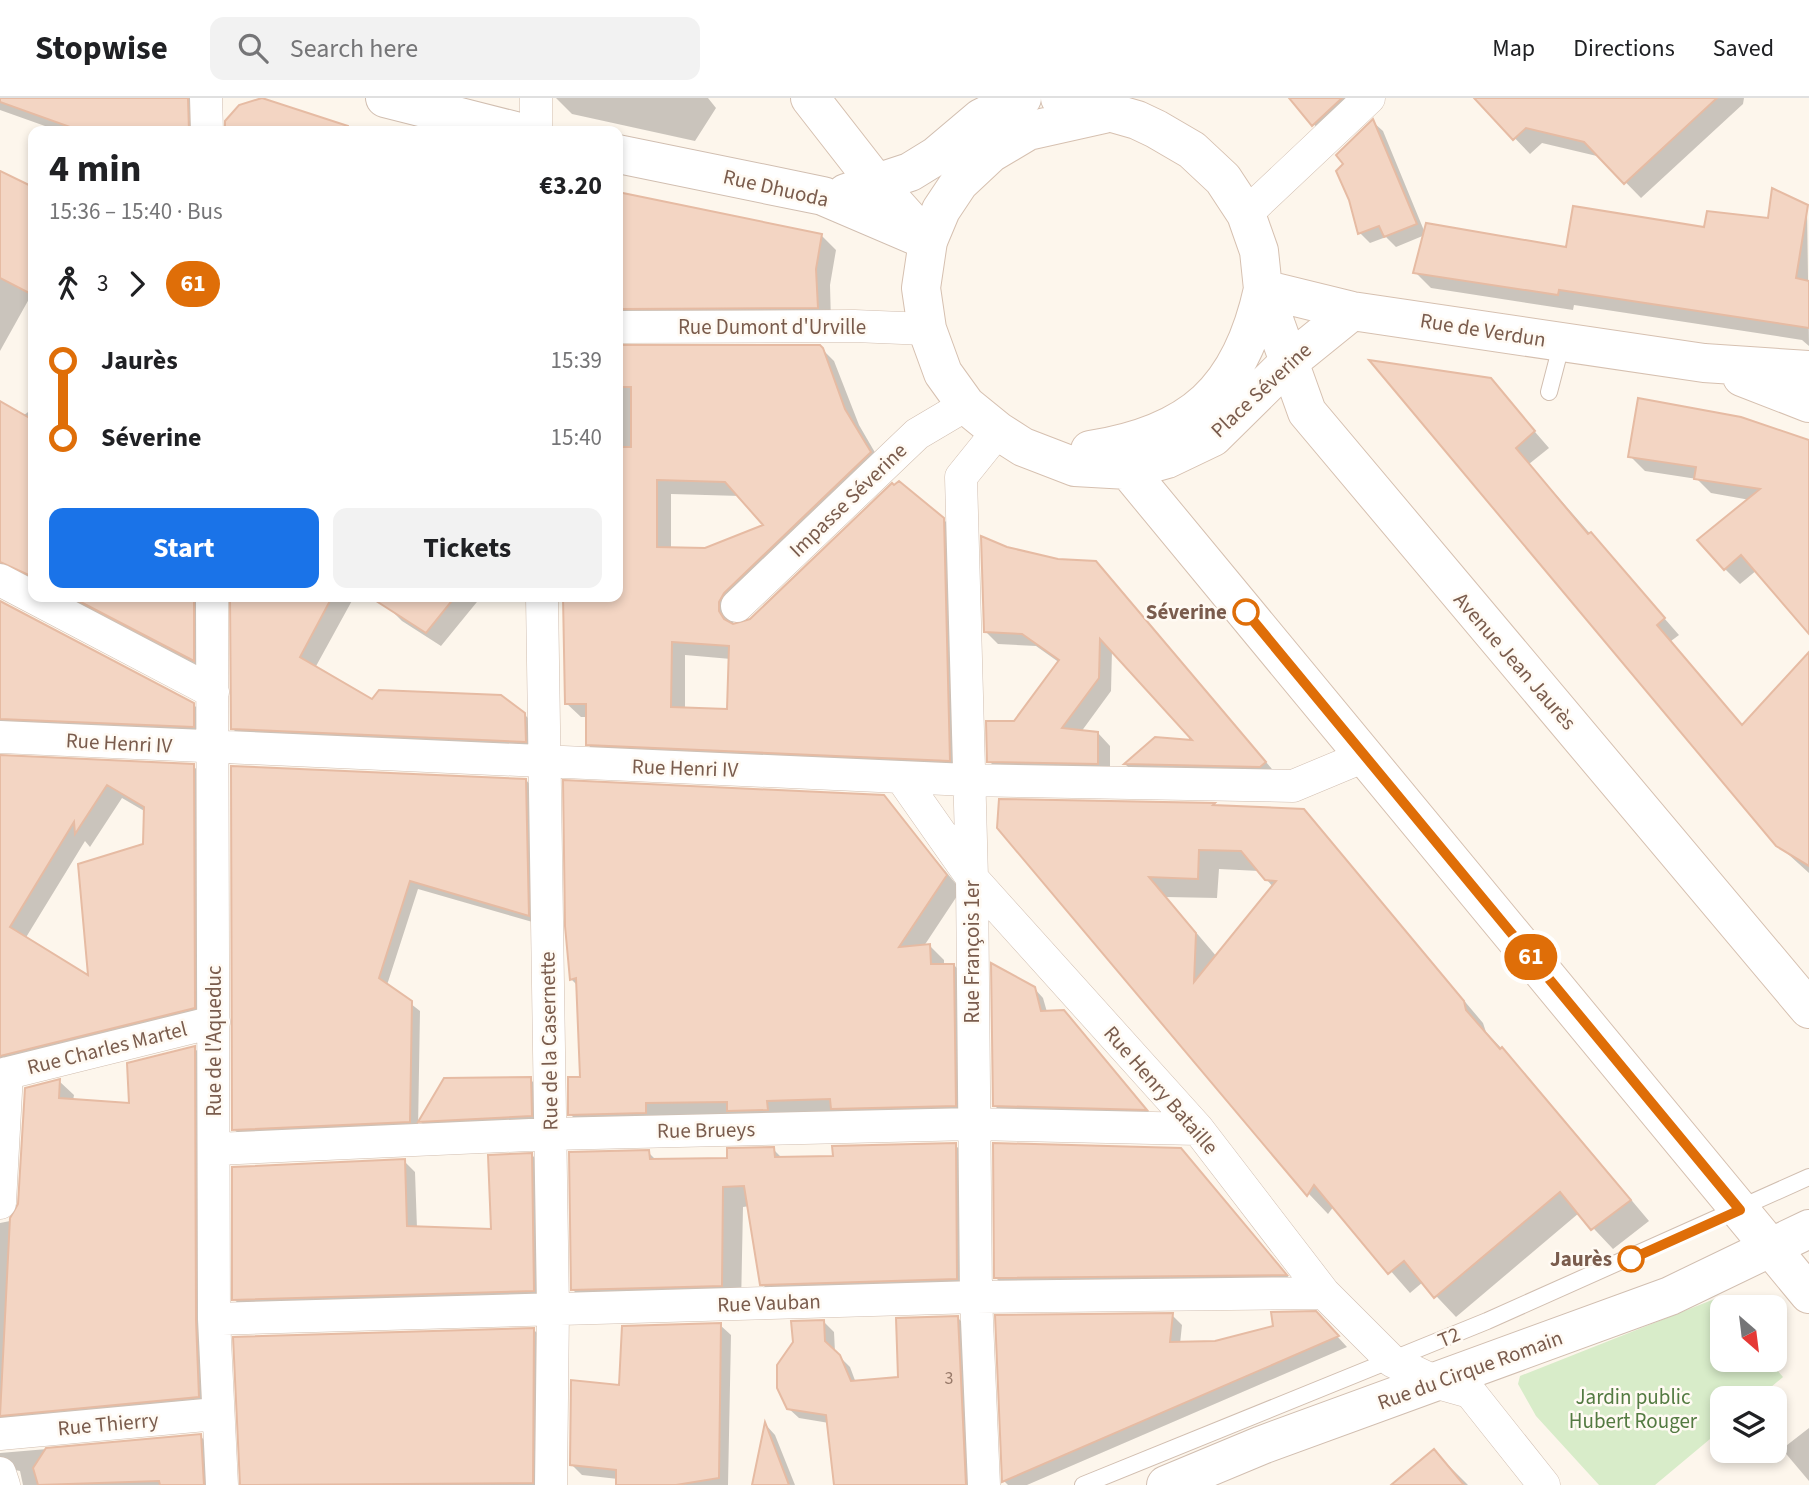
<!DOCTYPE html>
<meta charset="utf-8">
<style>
:root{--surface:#fff;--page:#f2f2f2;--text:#202124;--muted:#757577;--line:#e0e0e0;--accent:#1a73e8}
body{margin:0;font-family:"Source Sans 3",sans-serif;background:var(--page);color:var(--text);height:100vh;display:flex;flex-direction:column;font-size:26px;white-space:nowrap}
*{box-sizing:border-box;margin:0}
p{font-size:23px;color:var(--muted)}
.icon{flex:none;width:38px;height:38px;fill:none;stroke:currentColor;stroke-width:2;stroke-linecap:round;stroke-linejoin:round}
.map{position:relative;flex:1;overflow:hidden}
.panel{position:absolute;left:28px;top:28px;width:595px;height:476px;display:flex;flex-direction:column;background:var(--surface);border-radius:14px;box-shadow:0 4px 10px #0003}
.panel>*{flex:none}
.badge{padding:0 14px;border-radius:23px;font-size:24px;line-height:46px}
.needle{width:46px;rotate:152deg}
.tools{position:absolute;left:1710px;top:1197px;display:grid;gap:14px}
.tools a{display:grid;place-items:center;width:77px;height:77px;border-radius:14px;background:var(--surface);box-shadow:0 4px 10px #0003;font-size:35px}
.map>.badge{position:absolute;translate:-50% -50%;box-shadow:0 0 0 4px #fff}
.legs{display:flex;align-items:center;gap:10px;height:77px;padding:0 21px;font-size:23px}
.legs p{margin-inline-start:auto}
.head{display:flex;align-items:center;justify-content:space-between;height:119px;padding:0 21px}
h1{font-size:38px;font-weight:700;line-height:52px}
.cta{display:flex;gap:14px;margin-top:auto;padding:14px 21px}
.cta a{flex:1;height:80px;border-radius:14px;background:var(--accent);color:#fff;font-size:28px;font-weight:700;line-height:80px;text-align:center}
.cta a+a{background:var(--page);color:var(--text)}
ul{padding:0 21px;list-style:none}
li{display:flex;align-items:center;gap:24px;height:77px;font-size:26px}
li i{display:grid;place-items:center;width:10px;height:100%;margin:0 9px;background:currentColor}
li i::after{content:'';width:18px;height:18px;margin:-9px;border:5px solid;border-radius:50%;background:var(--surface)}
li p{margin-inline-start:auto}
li:first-child i{background:linear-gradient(#0000 50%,currentColor 0)}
li:last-child i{background:linear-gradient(currentColor 50%,#0000 0)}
header{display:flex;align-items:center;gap:42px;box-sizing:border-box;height:98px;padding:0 35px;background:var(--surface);border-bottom:2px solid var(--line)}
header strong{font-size:33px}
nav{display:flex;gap:38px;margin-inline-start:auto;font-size:24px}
.search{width:490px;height:63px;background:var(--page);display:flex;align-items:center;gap:18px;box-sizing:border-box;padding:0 24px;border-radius:14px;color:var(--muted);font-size:26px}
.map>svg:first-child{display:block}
.green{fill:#d8ecc9}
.shadow{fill:#0003;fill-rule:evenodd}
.building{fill:#f3d5c3;stroke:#e6bba3;stroke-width:2;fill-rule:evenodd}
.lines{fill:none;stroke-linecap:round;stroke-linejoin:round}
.service-casing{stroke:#d1beb0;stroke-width:18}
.minor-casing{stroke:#d1beb0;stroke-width:33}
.tertiary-casing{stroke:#d1beb0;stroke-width:40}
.secondary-casing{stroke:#d6c0b0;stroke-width:40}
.service{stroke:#fff;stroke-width:16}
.minor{stroke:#fff;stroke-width:32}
.tertiary{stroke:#fff;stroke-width:38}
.secondary{stroke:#fff;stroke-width:38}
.line-1-casing{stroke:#fff;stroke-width:16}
.line-1{stroke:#df6e08;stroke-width:10}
.stop-1-dot{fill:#fff;stroke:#df6e08;stroke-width:3.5}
.labels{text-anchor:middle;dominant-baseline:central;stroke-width:5;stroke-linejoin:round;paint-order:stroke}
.number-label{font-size:18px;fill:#987a6a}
.street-label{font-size:21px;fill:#7a5c4d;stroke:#fffaf3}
.stop-label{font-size:21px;font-weight:bold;fill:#7a5c4d;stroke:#fffaf3;text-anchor:end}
.park-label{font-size:21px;fill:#537a41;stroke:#fffaf3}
</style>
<header>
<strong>Stopwise</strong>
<div class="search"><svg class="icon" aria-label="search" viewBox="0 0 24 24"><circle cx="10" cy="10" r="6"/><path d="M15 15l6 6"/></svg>Search here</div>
<nav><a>Map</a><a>Directions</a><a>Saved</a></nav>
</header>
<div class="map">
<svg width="1809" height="1387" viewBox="0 0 1809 1387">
<rect width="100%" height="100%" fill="#fdf6ec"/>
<!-- green -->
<path class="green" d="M1717,1200L1725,1209H1722V1262H1768L1783,1279L1758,1300H1722V1331L1655,1387H1599L1536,1318L1518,1286L1520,1278Z"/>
<!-- shadow -->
<path class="shadow" d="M0,0H204L203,33H59L0,12Z
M556,0H708L716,10L695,43L572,16Z
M1289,0H1363L1324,37Z
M1486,0H1744L1743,6L1641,100L1601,59L1542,45L1530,56L1481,5Z
M258,1L331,24L340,33H226L227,24L240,9Z
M1373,24L1383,33L1425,135L1568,151L1769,122L1807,108L1809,248L1802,242L1574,207L1573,212L1431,190L1415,174L1425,137L1396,149L1386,139L1370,145L1360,135L1346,66Z
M0,75L33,91V203L29,201L0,253Z
M618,95L821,137L836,152L830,187L831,224L618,236Z
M819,248L834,263L859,327L884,370L738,509L733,526L741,528L943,421L958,436L964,677L602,660L587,646V619H581L566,605L565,499H618V249ZM671,396L740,398L766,428L705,452L671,451ZM685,557L731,561L728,613L685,611Z
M1374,265L1490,282L1549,350L1529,366L1679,537L1671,543L1743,628L1809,556V775L1777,746Z
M0,305L23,318L33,310V484L0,486Z
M1809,344V533L1757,472L1740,486L1725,471L1750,402L1711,395L1697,381L1645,373L1630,358Z
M1007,451L1109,478L1277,677L1138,678L1126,667L1155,640L1196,644L1112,552L1111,593L1081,634L1098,635L1110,648V678L1002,676L989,663L1060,565L1036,548L998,546L985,533Z
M61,499H102L144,523L145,499H216L208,576Z
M232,499H354L315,570L373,604L524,616L539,631L540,658L247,645L232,630Z
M394,499H481L441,548L402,523L387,508Z
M0,505L193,606L208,621V643H0Z
M0,659L193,668L208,682L209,924L0,981ZM122,700L146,714L144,748L91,880L25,841L85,743L90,749Z
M233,669L526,682L534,691L536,825L418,791L387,887L420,913L418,1032L242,1040L234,1031Z
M883,698L961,792L924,848H930L944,862V867H954L968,882L970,1022L585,1031L570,1016L582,981L578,888L571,881Z
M1001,703L1214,707L1303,712L1483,925L1486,934L1522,972L1649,1123L1613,1151L1579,1115L1456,1219L1423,1184L1410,1195L1334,1108L1328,1116L1309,1096L999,730ZM1219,771L1259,773L1273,789L1217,859L1166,799L1217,800Z
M1034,890L1043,900L1047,914L1073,923L1154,1020L1003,1016L994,1007Z
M194,950L209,964L213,1313L0,1340V1125L10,1123L17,1115L59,983L74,997L73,1003L131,1007Z
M530,981L540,991V1027L429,1032L420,1023Z
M955,1047L976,1067L977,1201L782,1206L762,1186L750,1108L743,1109L741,1208L593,1212L573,1192L648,1054L657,1063L729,1061L773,1051L782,1060L835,1059Z
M1180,1051L1297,1189L1009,1193L996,1180Z
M532,1057L543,1068L545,1204L245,1213L234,1201L404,1063L415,1074L417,1130L493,1133Z
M1172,1217L1182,1227L1180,1246L1215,1245L1326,1226L1347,1249L1027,1387H1008L1004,1383Z
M958,1220L968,1230L975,1387H836L829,1325L799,1320L788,1310L824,1224L834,1234L835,1254L850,1269L856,1285L900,1280Z
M720,1227L731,1237L728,1387H618V1381L582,1377L571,1366L621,1289Z
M534,1232L548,1246L547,1387H242L235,1241Z
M766,1327L775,1337L795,1387H754Z
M1809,1330V1383L1782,1351Z
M200,1338L215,1352L218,1387H23L20,1373L10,1371L0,1378V1355Z
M1434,1353L1468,1387H1393Z"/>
<!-- building -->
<path class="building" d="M0,0H188L189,33H81L0,4Z
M262,0L348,28V33H225V23L239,7Z
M1289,0H1342L1312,28Z
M1474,0H1717L1624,86L1584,44L1526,30L1513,42Z
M1373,21L1417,126L1384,139L1379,128L1358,136L1349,102L1336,73L1343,66L1336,57Z
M0,73L33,89V197L0,180Z
M1772,90L1808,107L1796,180L1809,183V230L1559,192L1558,197L1413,175L1426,125L1566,149L1573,108L1704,129L1707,113L1768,120Z
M618,94L822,136L816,171L818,210L618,211Z
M618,247H820L823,250L845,311L871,354L724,495L719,504V513L724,521L733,526L750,521L892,385L894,387L899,383L944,420L950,663L586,647V606H565L563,499H618V349H631V289H618ZM657,382L725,384L763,427L705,450L657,449ZM672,544L729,548L727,611L671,609Z
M1369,262L1491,280L1535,333L1516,350L1588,436L1591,434L1665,520L1657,527L1742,627L1809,554V768L1776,748Z
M1638,300L1741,319L1809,342V536L1741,457L1724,472L1697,442L1760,391L1694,381L1696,369L1628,359Z
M0,303L33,322V479L0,464Z
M981,438L1007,449L1058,461L1096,463L1266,664L1260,669L1124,666L1155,639L1192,642L1100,541L1099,580L1062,630L1098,634V666L987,664L986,623H1014L1059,562L1022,536L984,534Z
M71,499H194V563Z
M230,499H332L300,559L372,601L379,592L501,597L525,615L526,644L231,631Z
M370,499H455L426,535Z
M0,503L194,605V629L0,621Z
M0,657L194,666L195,910L0,958ZM107,687L144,709L143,746L78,766L88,877L10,829L74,724L75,736Z
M231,668L526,681L529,818L410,783L379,880L412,903L410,1024L232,1032Z
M563,682L884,697L947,777L899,849L930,846L931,866H954L956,1008L831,1011L830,1001L767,1003L768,1012L727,1013V1004L646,1005V1015L568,1017V979H580L576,880L570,882L565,828Z
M999,701L1215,705L1213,707L1304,711L1464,903L1466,912L1500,951L1502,949L1631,1102L1591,1132L1560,1094L1434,1200L1404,1163L1388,1176L1314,1087L1307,1098L997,730ZM1199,752L1241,753L1265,782L1276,783L1194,884L1196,835L1149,779L1198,781Z
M991,865L1035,889L1041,913L1064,912L1147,1012L993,1008Z
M195,948L196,1222L199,1299L0,1318L10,1120L18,1106L25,990L60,981L59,1000L129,1005L127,965Z
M531,979L532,1018L418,1024L444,980Z
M956,1045L957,1181L760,1187L744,1088L723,1089L722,1188L571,1192L569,1054L649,1052L650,1061L727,1060V1050L774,1049L775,1059L833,1058L832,1048Z
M993,1045L1181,1050L1287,1177L994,1180Z
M532,1055L534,1193L232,1202V1069L405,1061L407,1128L491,1131L488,1057Z
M1316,1213L1339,1238L1002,1384L995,1217L1173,1215L1170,1244L1215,1243L1273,1228L1271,1214Z
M958,1218L966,1387H834L826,1317L787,1311L777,1290V1267L793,1244L791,1223L824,1222L825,1243L840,1257L851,1283L898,1279L896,1220Z
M721,1225L719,1380L676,1387H616V1372L570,1367L571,1282L619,1287L622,1228Z
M534,1230L533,1385L240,1387L233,1239Z
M765,1324L789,1387H752Z
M201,1336L204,1387H160L159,1383L38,1387L33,1370L46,1350Z
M1434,1351L1464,1387H1391Z"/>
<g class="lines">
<defs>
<path id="service" d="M1549,294L1562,244
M1083,1387L1487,1223L1809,1079"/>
<path id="minor" d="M206,0L207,33
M536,0V33
M1246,116L1369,0
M618,229L854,228L927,231
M0,482L213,594
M212,499L214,1221L222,1387
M542,499L553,1211L551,1387
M737,508L917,336L966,307
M0,639L968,682L1293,688L1365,658
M901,679L972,780L1198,1031L1324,1195L1392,1263L1438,1285L1470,1294L1544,1387
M0,977L214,924
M215,1051L551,1036L973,1026L1198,1031
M0,1105L7,975
M214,1221L976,1199L1324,1195
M0,1336L216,1316
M0,1375L4,1387
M984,1387L976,1199L972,780L961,379L998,333"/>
<path id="tertiary" d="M385,0L515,33
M618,56L823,98L928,143
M846,95L910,74L936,58L981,20L1022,0
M1166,1387L1262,1347L1670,1198L1809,1131"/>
<path id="secondary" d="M810,0L877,86L928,143
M1060,0L1137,22L1156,31L1192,52L1223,81L1246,116L1259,153L1263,191L1307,314L1809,911
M1104,16L1028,33L991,55L959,85L941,112L928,143L921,190L927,231L943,275L966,307L998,333L1023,349L1075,369L1128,372L1167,361L1213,339L1289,264L1352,213
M1263,191L1352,213L1704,265L1809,272
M1742,279L1809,305
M1090,352C1192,336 1241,292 1263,191
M1128,372L1809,1196"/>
</defs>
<!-- service casing -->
<use href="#service" class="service-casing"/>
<!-- minor casing -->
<use href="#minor" class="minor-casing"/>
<!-- tertiary casing -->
<use href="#tertiary" class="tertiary-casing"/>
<!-- secondary casing -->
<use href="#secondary" class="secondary-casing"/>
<!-- service -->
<use href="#service" class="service"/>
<!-- minor -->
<use href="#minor" class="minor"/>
<!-- tertiary -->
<use href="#tertiary" class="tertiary"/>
<!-- secondary -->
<use href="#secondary" class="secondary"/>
</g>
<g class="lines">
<defs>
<path id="line-1" d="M1246,514L1740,1112L1631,1161"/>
</defs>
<!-- line-1 casing -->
<use href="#line-1" class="line-1-casing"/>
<!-- line-1 -->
<use href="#line-1" class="line-1"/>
</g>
<!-- markers -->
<g class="stop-1-dot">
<circle cx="1246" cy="514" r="12"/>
<circle cx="1631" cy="1161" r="12"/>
</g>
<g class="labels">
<!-- number labels -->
<g class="number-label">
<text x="949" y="1280">3</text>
</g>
<!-- street labels -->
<g class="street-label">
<text transform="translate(776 90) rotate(13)">Rue Dhuoda</text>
<text x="772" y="229">Rue Dumont d'Urville</text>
<text transform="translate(1483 232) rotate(9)">Rue de Verdun</text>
<text transform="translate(1261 292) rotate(-43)">Place Séverine</text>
<text transform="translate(848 402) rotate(-44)">Impasse Séverine</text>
<text transform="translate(1515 563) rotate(49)">Avenue Jean Jaurès</text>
<text transform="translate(119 645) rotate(3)">Rue Henri IV</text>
<text transform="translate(685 670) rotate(2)">Rue Henri IV</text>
<text transform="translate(972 854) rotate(-90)">Rue François 1er</text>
<text transform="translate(214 943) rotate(-90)">Rue de l'Aqueduc</text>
<text transform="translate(549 943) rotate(-91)">Rue de la Casernette</text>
<text transform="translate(107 950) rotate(-14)">Rue Charles Martel</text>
<text transform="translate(1161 992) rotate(49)">Rue Henry Bataille</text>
<text transform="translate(706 1032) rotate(-1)">Rue Brueys</text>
<text transform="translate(769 1205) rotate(-2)">Rue Vauban</text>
<text transform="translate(1449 1239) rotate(-23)">T2</text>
<text transform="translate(1470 1272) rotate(-20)">Rue du Cirque Romain</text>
<text transform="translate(108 1326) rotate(-5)">Rue Thierry</text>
</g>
<!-- stop labels -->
<g class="stop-label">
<text x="1227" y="514">Séverine</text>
<text x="1612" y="1161">Jaurès</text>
</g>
<!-- park labels -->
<g class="park-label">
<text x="1633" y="1299">Jardin public<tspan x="1633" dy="24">Hubert Rouger</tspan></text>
</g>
</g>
</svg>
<div class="tools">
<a><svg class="needle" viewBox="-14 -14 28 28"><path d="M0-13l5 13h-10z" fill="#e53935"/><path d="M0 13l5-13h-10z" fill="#757577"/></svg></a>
<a><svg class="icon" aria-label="layers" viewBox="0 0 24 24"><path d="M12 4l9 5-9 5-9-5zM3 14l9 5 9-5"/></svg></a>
</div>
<b class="badge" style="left:1531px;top:859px;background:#df6e08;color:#fff">61</b>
<section class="panel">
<div class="head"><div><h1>4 min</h1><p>15:36 – 15:40 · Bus</p></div><b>€3.20</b></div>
<div class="legs"><svg class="icon" aria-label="walk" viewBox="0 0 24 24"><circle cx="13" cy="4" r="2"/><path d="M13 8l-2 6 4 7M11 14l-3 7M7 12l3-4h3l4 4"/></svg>3<svg class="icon" aria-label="forward" viewBox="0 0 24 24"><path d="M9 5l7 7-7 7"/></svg><b class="badge" style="background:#df6e08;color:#fff">61</b></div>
<ul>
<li><i style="color:#df6e08"></i><b>Jaurès</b><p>15:39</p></li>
<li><i style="color:#df6e08"></i><b>Séverine</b><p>15:40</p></li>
</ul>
<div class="cta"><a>Start</a><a>Tickets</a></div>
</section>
</div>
